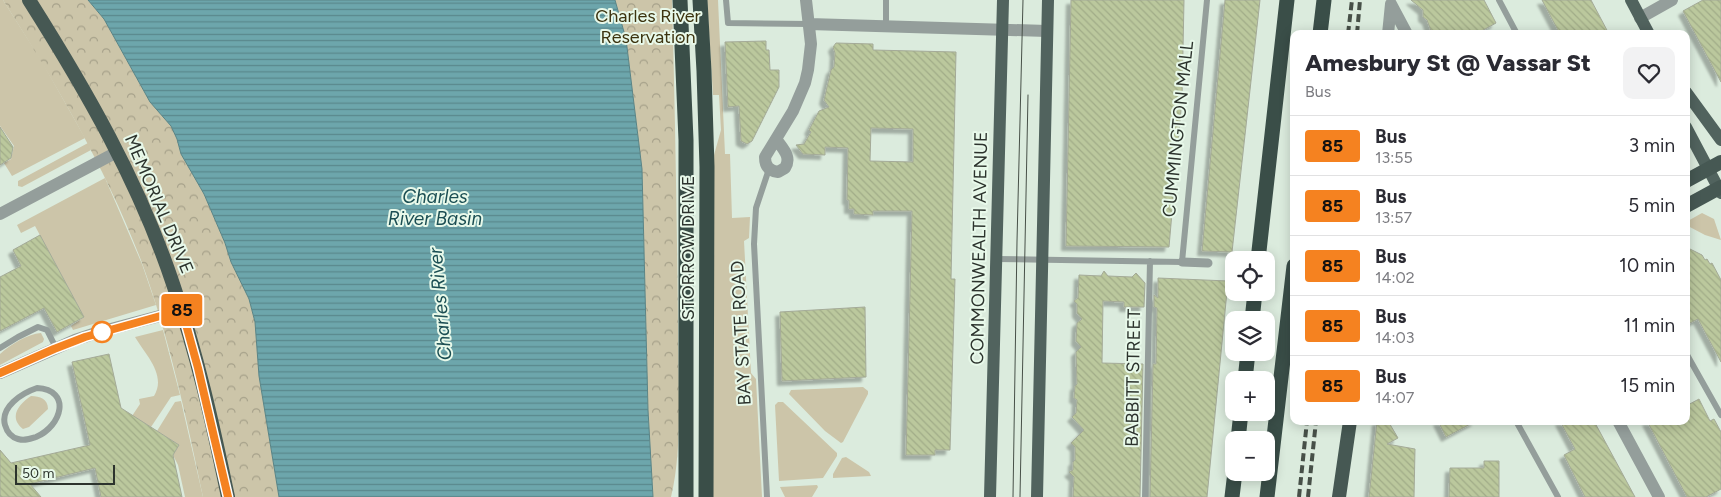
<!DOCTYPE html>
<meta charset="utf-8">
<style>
:root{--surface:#fff;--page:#f2f2f3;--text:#2b2b33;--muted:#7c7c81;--line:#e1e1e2}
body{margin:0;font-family:Figtree,sans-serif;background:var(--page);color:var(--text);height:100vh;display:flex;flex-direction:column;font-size:19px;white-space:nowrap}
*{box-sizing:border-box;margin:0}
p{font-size:16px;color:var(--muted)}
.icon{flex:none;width:28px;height:28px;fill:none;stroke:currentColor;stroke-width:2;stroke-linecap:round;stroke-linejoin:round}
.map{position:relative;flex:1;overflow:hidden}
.drawer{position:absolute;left:1290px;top:30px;width:400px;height:395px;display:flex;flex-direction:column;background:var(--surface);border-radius:10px;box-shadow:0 2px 12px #0003}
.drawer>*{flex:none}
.badge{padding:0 10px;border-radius:4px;font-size:18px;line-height:32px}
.tools{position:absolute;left:1225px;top:251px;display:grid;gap:10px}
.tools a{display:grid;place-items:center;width:50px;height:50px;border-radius:10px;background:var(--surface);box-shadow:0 2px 12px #0003;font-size:25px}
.scale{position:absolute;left:15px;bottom:12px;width:100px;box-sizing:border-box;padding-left:5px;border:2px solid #2c332d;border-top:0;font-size:14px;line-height:18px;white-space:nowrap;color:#2c332d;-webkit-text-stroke:4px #e8f9ea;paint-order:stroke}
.map>.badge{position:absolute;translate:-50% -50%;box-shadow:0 0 0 2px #fff}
.round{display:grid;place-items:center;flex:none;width:52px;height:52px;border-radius:10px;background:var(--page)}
.overview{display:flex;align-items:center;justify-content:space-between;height:85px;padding:0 15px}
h1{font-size:24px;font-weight:800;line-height:38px}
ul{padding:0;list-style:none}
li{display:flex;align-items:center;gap:15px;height:60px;padding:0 15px;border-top:1px solid var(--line)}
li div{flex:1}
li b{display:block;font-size:19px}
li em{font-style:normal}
li .badge{min-width:55px;font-weight:700;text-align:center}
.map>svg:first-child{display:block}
.green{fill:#ccc5a9}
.park{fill:url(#park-crowns)}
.water{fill:url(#water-rules);stroke:#5a8486}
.building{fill:url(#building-back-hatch);stroke:#a4aa98;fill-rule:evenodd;filter:url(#shadow)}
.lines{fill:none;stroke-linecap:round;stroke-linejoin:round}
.service{stroke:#949e9b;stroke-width:6}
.pedestrian{stroke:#949e9b;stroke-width:9}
.minor{stroke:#949e9b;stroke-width:12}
.primary{stroke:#51635e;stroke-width:12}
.trunk{stroke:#465853;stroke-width:14}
.motorway{stroke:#3a4e48;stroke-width:15}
.tram{stroke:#475048;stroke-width:1}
.rail{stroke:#475048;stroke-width:4;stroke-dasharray:8 4;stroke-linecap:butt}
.line-casing{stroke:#fff;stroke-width:11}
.line{stroke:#f58220;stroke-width:8}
.stop-dot{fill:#fff;stroke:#f58220;stroke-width:2.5}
.labels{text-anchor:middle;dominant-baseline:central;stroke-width:4;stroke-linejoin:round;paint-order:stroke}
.park-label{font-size:18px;fill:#3c330f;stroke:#e8f9ea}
.street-label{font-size:18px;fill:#2c332d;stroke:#e8f9ea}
.water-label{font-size:19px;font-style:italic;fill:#1b4e53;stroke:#e8f9ea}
</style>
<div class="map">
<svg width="1721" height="497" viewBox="0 0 1721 497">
<defs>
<pattern id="park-crowns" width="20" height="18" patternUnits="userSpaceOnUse" patternTransform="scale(1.25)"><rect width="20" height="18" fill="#ccc5a9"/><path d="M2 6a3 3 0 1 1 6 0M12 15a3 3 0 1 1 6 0" fill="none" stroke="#a6a18a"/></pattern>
<pattern id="water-rules" width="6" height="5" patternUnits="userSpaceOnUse" patternTransform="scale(1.25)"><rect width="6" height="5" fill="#6da6ac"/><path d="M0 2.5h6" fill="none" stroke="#5a888c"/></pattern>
<pattern id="building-back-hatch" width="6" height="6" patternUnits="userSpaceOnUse" patternTransform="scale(1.25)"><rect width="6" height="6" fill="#bbc89d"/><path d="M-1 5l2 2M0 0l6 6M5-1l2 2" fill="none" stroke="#a1ac88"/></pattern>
<filter id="shadow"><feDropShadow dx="-4.5" dy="4.5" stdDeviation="1" flood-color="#0004"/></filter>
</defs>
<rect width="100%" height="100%" fill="#dbebdd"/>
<!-- green -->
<path class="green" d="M0,0H3L41,60L85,138L12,176L4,163L11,159L14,146L0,126Z
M707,0H718L725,154H730L732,218L750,217L749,238L744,241L751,373L756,379L762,497H713L714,155L721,130L719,95H713Z
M88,143L91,150L22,187L18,186V181Z
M105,178L142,264L156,305L73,330L71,326L84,317L35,226L21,233L17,225Z
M1702,213L1714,219L1721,240L1705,235L1686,225V222Z
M163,330L180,395L171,397L151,427L132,416L140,404L139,399L154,396C167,375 145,354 135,337Z
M41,333L44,339L43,342L0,365V354C10,345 27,334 41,333Z
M863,387L868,391V394L843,442L841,443L825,431L789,394L791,390Z
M31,396C40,396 48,399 48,409L29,427L23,429C8,417 19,404 31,396Z
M181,401L203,497H185L178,465L173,455L179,445L157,431L175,402Z
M778,402H783L837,453V456L823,478L779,481L775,405Z
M846,457L869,472L871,476L833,478V474L842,458Z
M817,485L818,487L812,497H785L780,487Z"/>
<!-- park -->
<path class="park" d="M3,0H88L104,19L150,102L171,126L177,139L181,154L204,194L225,243L231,262L249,299L255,322L259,376L279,497H203C187,420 169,337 142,263C107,170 56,84 3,0Z
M615,0H672C675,110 677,220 678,330C678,382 683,448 671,497H653L648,410L642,169L626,39Z"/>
<!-- water -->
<path class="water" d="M88,0H615L626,39L642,169L648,410L653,497H279L259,376L255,322L249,299L231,262L225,243L204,194L181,154L177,139L171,126L150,102L104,19Z"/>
<!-- building -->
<path class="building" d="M1071,0H1184L1182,98L1169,247L1066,246Z
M1225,0H1260L1232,252L1202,251Z
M1411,0H1484L1496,23L1476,34H1434L1431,31L1427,20L1423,17V10Z
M1542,0H1591L1609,34H1560Z
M1703,0H1721V82L1683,11Z
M766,41V50H769L770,70H779V87L752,141L747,144L741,141L739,106L728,107L725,42Z
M836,43L873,44V50L956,52L951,279H955L950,450H935V455H906L912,211H873V215L854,214V209H849V200H847L848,148L825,147V155L803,154L796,145L804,144L811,132L809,130L819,111L829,107L824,100L831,70L834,67L835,53L833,47ZM871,128L913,129V162L870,161Z
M0,127L13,147L11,158L0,165Z
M40,235L84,317L57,332L44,308L0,331V277L21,266L13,250Z
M1686,247L1702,255L1705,260L1707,259L1710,264L1712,263L1721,280V362L1698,319L1686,325Z
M1104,271L1108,276L1132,277L1136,273L1145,283L1144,307H1124V302L1103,301L1102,363L1143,364L1140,497H1073L1074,477L1069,472L1073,470V462L1075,460V447L1071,443L1084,430L1072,417L1076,413L1077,400L1074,398L1075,386L1077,384L1076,352L1081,347L1076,341L1077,323L1082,319L1077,313V304L1074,301L1078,298L1079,275L1101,276Z
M1158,278L1228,281L1207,497H1150L1153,364H1156L1157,308L1154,307V295L1158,298Z
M865,307L866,377L782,381L780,312Z
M109,354L121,408L179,445L173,455L182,497H101L95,468L30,484L41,497H0V450L11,463L90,445L72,362Z
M1699,399L1710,421L1714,419L1721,432V489L1706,497H1687L1647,421H1686V406Z
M1377,421H1388L1398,438L1387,444L1415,449L1414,497H1369Z
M1438,421H1476L1446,437Z
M1560,421H1594L1635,497H1585L1564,455L1575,449Z
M1484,461H1499V497H1449L1450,468H1484Z"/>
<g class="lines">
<!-- service -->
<path class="service" d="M726,0L728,23L809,24
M1499,0L1517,34
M886,27V0
M996,259L1182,262L1207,0
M0,348L18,337L38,327L47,330L56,348
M1686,353L1721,415
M37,388C72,390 62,426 36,437C30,439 25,441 18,439C11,437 7,432 5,425C0,407 22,393 37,388Z
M1516,421L1558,497
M767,497L754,244L756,208L769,169
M1145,497L1150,261"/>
<!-- pedestrian -->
<path class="pedestrian" d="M1182,262L1208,263"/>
<!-- minor -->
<path class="minor" d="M1391,4L1407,34
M1640,18L1672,0
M809,24L1047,31
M1388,34L1391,4
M776,139C783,149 792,157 785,168L778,172C769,171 765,166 765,157L793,111L805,83L808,70L811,44L806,0
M0,214L117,152
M0,373L75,340L96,333L182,310
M1618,421L1659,497"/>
<!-- primary -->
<path class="primary" d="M1631,0L1649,34
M1686,92L1721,140
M1686,127L1721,193
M990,497L1003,0
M1037,497L1048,0"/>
<!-- trunk -->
<path class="trunk" d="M29,0C86,90 139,182 173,284C197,353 213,425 228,497
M1686,181L1721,162
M1686,206L1721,187
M1339,497L1350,421"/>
<!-- motorway -->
<path class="motorway" d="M680,0L686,140V497
M700,0L704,71L707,167L706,497
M1320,34L1324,0
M1258,260L1287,0
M1252,320L1255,292
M1245,380L1248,352
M1238,440L1241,412
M1232,497L1235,472
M1267,497L1294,266"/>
<!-- tram -->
<path class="tram" d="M1013,497L1017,241L1023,0
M1020,497L1028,95"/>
<!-- rail -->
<path class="rail" d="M1348,34L1352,0
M1357,34L1360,0
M1299,497L1307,421
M1308,497L1316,421"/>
</g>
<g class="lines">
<defs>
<path id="line" d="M0,373L54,349L85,337L182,310L198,368L228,497"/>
</defs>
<!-- line casing -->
<use href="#line" class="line-casing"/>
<!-- line -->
<use href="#line" class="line"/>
</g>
<!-- markers -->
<circle class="stop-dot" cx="102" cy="332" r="10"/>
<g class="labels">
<!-- park labels -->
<g class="park-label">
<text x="648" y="16">Charles River<tspan x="648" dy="21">Reservation</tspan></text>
</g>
<!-- street labels -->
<g class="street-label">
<text transform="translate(1178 129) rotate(-84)">CUMMINGTON MALL</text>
<text transform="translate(159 204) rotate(67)">MEMORIAL DRIVE</text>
<text transform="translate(688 248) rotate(-90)">STORROW DRIVE</text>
<text transform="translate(979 248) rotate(-89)">COMMONWEALTH AVENUE</text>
<text transform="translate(741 333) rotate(-93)">BAY STATE ROAD</text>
<text transform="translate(1133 378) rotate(-89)">BABBITT STREET</text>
</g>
<!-- water labels -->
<g class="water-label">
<text x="435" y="196">Charles<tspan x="435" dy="22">River Basin</tspan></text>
<text transform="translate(440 304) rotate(-95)">Charles River</text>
</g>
</g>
</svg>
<div class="tools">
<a><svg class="icon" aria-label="locate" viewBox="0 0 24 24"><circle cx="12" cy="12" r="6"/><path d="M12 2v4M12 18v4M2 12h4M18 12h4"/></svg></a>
<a><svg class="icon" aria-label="layers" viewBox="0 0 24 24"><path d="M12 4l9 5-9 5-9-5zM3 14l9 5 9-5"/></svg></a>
<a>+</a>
<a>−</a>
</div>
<div class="scale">50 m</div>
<b class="badge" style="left:182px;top:310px;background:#f58220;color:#111">85</b>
<section class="drawer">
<div class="overview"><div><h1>Amesbury St @ Vassar St</h1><p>Bus</p></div><a class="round"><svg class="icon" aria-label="heart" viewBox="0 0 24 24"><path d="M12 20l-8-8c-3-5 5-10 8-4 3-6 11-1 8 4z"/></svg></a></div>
<ul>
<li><span class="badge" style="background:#f58220;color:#111">85</span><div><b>Bus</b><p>13:55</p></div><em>3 min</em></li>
<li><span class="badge" style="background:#f58220;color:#111">85</span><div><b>Bus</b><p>13:57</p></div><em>5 min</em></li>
<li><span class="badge" style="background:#f58220;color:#111">85</span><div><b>Bus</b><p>14:02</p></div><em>10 min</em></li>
<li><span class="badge" style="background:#f58220;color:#111">85</span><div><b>Bus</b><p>14:03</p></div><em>11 min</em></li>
<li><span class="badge" style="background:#f58220;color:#111">85</span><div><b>Bus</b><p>14:07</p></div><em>15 min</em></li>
</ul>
</section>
</div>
